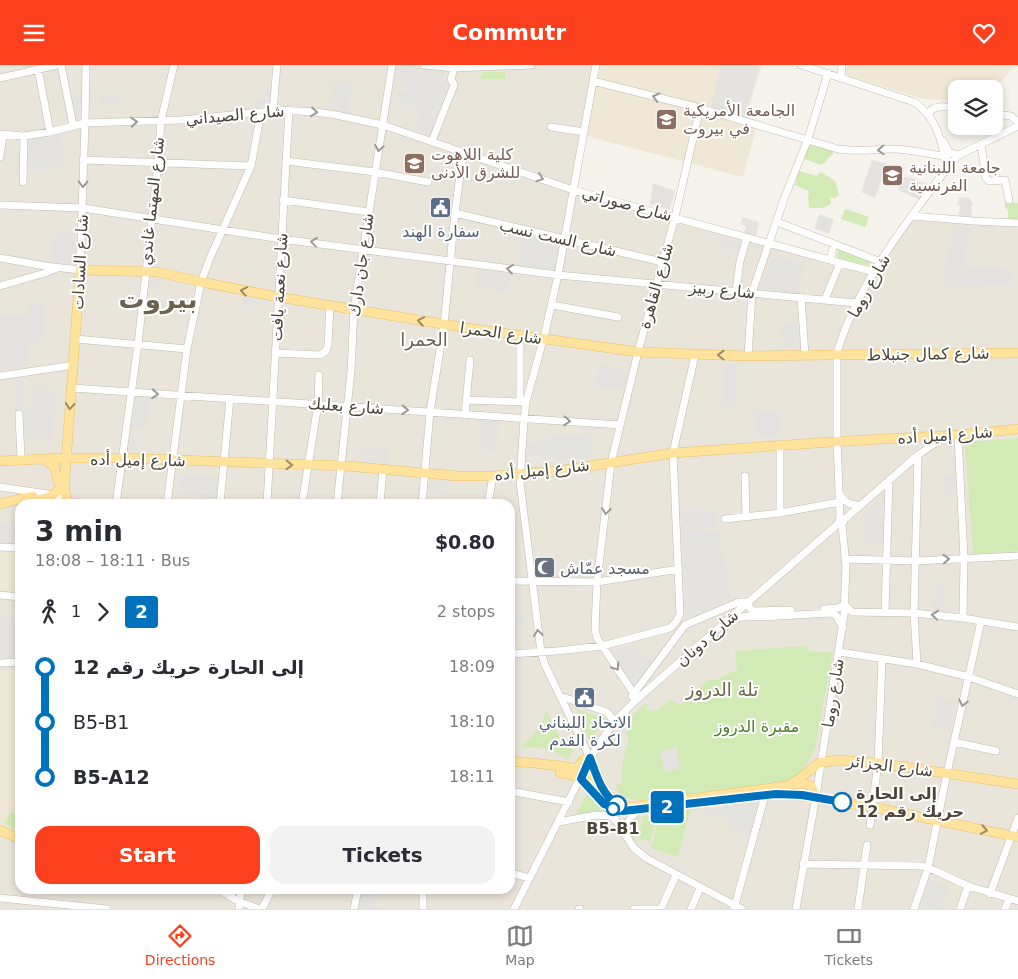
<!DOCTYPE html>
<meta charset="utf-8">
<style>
:root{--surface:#fff;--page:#f2f2f3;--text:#2b2b33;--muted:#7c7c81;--line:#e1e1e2;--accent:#fc3f1d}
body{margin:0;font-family:"DejaVu Sans","Noto Sans Arabic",sans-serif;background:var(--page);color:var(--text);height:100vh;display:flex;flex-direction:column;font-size:19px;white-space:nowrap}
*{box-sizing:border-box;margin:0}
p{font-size:16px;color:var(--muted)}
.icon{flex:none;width:28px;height:28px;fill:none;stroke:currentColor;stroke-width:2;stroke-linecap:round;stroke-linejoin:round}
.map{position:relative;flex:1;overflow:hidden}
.details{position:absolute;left:15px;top:434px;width:500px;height:395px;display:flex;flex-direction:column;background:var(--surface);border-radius:15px;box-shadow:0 2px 8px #0003}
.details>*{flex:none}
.badge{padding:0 10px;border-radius:4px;font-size:18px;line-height:32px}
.fabs{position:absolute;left:948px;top:15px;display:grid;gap:10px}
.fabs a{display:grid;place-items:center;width:55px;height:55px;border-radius:10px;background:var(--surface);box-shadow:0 2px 8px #0003;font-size:25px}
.map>.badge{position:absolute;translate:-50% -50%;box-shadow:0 0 0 2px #fff}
.legs{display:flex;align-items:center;gap:8px;height:55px;padding:0 20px;font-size:16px}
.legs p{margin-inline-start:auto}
.head{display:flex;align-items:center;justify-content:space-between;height:85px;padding:0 20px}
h1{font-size:28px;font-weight:700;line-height:38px}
.cta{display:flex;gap:10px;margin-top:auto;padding:10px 20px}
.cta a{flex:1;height:58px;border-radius:15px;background:var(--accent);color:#fff;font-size:20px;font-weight:700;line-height:58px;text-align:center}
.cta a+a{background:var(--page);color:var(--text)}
ul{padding:0 20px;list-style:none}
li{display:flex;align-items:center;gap:18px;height:55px;font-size:19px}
li i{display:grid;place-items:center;width:8px;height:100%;margin:0 6px;background:currentColor}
li i::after{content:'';width:12px;height:12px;margin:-6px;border:4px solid;border-radius:50%;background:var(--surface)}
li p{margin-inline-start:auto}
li:first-child i{background:linear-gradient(#0000 50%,currentColor 0)}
li:last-child i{background:linear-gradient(currentColor 50%,#0000 0)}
header{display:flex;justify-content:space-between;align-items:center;height:65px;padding:0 20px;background:var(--accent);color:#fff;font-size:22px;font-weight:700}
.dock{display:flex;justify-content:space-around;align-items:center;height:70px;border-top:1px solid var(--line);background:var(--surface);font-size:14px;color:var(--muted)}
.dock a{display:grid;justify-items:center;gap:2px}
.dock .selected{color:var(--accent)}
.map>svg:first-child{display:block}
.residential{fill:#eae5da;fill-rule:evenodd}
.education{fill:#efe8d6}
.green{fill:#d2eab5}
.parking{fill:#e5e3e0}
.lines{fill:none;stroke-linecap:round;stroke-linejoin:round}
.minor-casing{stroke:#c2bbae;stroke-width:8}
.major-casing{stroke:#e6c16a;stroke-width:10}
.minor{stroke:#fff;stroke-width:7}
.major{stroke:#ffe39c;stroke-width:9}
.oneway{stroke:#9c9892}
.oneway2{stroke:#9c8c66}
.line-1-casing{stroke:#fff;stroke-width:11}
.line-1{stroke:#0072bc;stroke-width:8}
.stop-1-dot{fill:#fff;stroke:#0072bc;stroke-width:2.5}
.labels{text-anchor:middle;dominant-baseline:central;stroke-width:4;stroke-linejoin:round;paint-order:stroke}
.education-label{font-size:16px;fill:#785e54;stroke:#fff;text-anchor:start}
.street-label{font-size:16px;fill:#4b4439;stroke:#fff}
.service-label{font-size:16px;fill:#4e5e75;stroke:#fff}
.worship-label{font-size:16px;fill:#5b616d;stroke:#fff;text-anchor:start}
.park-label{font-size:16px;fill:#4a7f2a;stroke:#fff}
.stop-label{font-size:16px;font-weight:bold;fill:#4b4439;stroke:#fff;text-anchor:start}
.neighbourhood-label{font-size:18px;fill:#6e6250;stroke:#fff}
.town-label{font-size:26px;font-weight:bold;fill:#6e6250;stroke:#fff}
</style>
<header><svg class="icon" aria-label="menu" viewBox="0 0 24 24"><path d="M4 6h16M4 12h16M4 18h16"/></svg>Commutr<svg class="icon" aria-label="heart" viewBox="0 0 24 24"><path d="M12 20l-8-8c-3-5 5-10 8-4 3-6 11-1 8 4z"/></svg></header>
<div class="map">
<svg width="1018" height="844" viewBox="0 0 1018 844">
<rect width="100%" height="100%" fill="#f6f3ec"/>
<!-- residential -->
<path class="residential" d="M0,0H596L573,124L868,205L912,151L1018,158V844H0ZM20,439H510V824H20Z"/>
<!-- education -->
<path class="education" d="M601,0H762L744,59L756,64L743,112L586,71Z
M847,0H1018V2L1013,3L994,24H956V36L924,34L845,10Z
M20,485V527L0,525V487Z
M0,606H20V769L0,761Z"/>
<!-- green -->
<path class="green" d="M482,7H505V14H480Z
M810,78L832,85L833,89L828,93L825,98L820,100L803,93Z
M799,106L817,111L821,107L835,116L839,130L835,133L830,132L831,139L823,143H809L808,132L809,126L795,120Z
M1005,137L1018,138V155H1008V145L1005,142Z
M845,144L869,152L865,162L841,154Z
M839,183L871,197L869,201L836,193Z
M1018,373V486L973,489L965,377Z
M805,581L811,587H833L815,683L807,698L797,711L787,716L639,735C627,735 620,731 615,720L622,719C621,703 623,691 629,676C622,657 633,650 646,638L648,640L646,642L650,646L652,644L655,647L670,635L680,640L709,615H716L737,605L735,586Z
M546,644L560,673L574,685L568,695C553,684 540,680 522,683L521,680C535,671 543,661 546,644Z
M576,644L607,654L589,675Z
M590,725L606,746L575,750Z
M690,745L678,792L651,783L660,750L658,749Z
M10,748L20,752V766L4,759Z
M644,750L657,753L650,777L638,773Z
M641,751L634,777C630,766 628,756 641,751Z"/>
<!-- parking -->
<path class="parking" d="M394,0H405L446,7L445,14L451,18L430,71L418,67L419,62L417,60L420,43L397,38L398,27L406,28L408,18L393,16Z
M720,0H760L744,52L711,43Z
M333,16L351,19L347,49L328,45Z
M266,24L274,25L272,42L267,45L254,46L255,36L262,35L264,33Z
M79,29H85L84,56H76L71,32H79Z
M119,31L120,41L100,40V31Z
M61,68L63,99L25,108L27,75Z
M872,95L887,99L875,133L861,127Z
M900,112L915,113V116L929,119L920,135L898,125Z
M653,118L675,126L669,146L650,139Z
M959,132L970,133L973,141H971L972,154L958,153L960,141L957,140Z
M820,149L834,155L828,169L814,163Z
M742,152L759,157L756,171L744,167L746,161L740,159Z
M953,160L970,163L964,193L969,202L1012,205V220L943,221Z
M57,168L76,169L75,194L70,199L51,198L52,181Z
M523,168L560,175L555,207L517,201Z
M722,168L742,172L739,186L719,182Z
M776,191L802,199V201L805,202L798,228L762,225L771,192L775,193Z
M478,204L511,209L508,227L475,222Z
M151,211L163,213L161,222L149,220Z
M244,231L259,233L257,243L243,239Z
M44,238L43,277H29L26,300L0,305V251H29L28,241Z
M780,258L800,259L801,283H782V267H780Z
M599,298L610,299V303L626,305L624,324L595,321Z
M724,299H738L737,334L731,342H722Z
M23,312L25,343L34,342V320L43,319L44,325H55L52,374L39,375V373H34L33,370H22V347H14V314Z
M135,331L149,333L147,363L134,362L133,374L137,375V386H129Z
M755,346H779L780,372H757Z
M480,355L499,356L498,386L478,385Z
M590,370V393L556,397L555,393L526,389L527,379L538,380V373Z
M376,382L389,385L388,401L362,400L364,385H375Z
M180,410L219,412L217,430H213V434L178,428Z
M944,410H954L955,431H945Z
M431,415L446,416L445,429L427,428L428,418Z
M886,432V478H862L863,459L868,458L865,452Z
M682,444L716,446V463L683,461Z
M0,458H20V481L0,480Z
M683,464L719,467L732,533L688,553L684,550Z
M934,520H944L942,545H933Z
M510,549H525L527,560L510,561Z
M20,551L18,593H0V552Z
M631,581L655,598L634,622L613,587Z
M937,632L956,639L950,665L932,662Z
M677,682L679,704L665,707L660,687Z
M761,737L752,771L729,765L731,755L691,745Z
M929,813L950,823L943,844H926L920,842Z
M360,824H378L376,844H356Z"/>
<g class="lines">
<defs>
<path id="minor" d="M61,0L73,60
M424,0L454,3L531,0
M596,0L558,210L545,268L526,337L524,354L520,417L541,587L545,600L590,693L599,718
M801,0L914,37C935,51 941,72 945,95
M38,4L50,67
M841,12L842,0
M0,13L57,0
M593,16L700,43L838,84C856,87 874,84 893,84C910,84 927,89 944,91L947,93L950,99
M273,46L277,0
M994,49L1011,51L1018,57
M929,51L931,45C939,40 947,42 956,43
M551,62L584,67
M0,69L24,71L50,67L85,58L181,55L281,45L315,47L336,50L383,60L573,125L874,207
M432,76L454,20L451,14L454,3
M943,76L950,88L959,90
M981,80L986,113L989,116L1005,115L1009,135
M0,92L3,70
M83,95L251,101
M286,96L375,107L428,117
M23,117L24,71
M283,135L369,147
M0,140L83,143L281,174L558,210L856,238
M455,148L662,197
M912,151L973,156L1018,158
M777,157L881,197
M0,193L45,201L80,205L85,58L86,0
M830,195L834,179
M0,221L45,208L57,203
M736,226L740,196L747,172
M801,232L805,290
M825,234L840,198
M552,240L618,252
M520,271V337
M76,274L187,284
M276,288L320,290L326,286L328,280L330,240
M748,291L752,228L784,134L808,74L828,8
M0,311L74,300
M72,323L620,360
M467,335L524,337
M19,349L21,395
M465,350L470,295
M958,370L964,494L963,553
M780,380V448
M745,411L746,451
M0,422L48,429L68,436L82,439
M840,429C844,438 851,440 860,440
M116,439L138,279L158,99L161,56L174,0
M167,439L187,284L201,217L210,193L251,101L261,47
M220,439L230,333
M267,439L289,45
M302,439L318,339L319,310
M337,439L351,306L354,244L392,0
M380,439L383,404
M422,439L430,347L444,260L455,148L463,87
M488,439L493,411
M725,454L780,448L840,437
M0,482L20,483
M845,494L915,496L1018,491
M510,516L597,517L679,504
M0,530L20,532
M749,537V542L753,546L791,545
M845,540L852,547L914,548L963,553L1018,562
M824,544L838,543L845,540
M885,547L889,415
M732,554L748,551L760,552L830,548L836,550L843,563
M839,587L917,599L969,612L1018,629
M510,589L557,586L602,581L670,563L676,557L680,549L673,388L695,290
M0,598L20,597
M917,599L914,548L918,390
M634,629L597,573L595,564L597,517L611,398L638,287L675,152L700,43
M560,631L607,647L611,652L613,658
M632,631L685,560L739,537H749
M954,677L996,686
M510,726L569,737
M559,757L596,750L610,751L616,755L634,783L646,793L742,844
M870,760L878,698L882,594
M626,770C625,758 630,751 640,745
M803,799L922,801L936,806L968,821L1018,836
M510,808L530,813
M219,824L236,835L259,844
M990,829L1018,753
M0,833L107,844
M239,844L241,824
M262,844L272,824
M354,844L358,824
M423,844V824
M514,844L590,693L613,658L636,635L838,459L840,452L837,376V290C839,278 844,268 848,257C872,200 913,149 950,99L959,90L1018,61
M579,844H580
M634,844H661
M661,844L676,810
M691,844L700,823
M734,844L765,730
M796,844L816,731L844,550L846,501L842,459L845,454L918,390L941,374L945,372
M858,844L867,780
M914,844L928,803L947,708L981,556
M960,844L968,821
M1005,844L1009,835"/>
<path id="major" d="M45,395L54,401L58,416
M0,396L65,393H121L347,401L457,411H493L558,406L673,388L846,376L958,370L1018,364
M65,417V428L68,436
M0,439L33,431
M26,439C47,432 58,434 65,411L80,205L158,207L201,217L278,232L467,263L638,287L748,291L1018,288
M510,696C527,698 574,700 586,708C604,718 607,741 630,742L787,721L800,713L819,698L838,695L878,698L1018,719
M577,705C580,699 583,692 590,693
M560,708C568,709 576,710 583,715C598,726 600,740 621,746
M793,719L802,718L811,721L816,731
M765,730L789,729L816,733L872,742L1018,772
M0,765L20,774"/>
</defs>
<!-- minor casing -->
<use href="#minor" class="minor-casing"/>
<!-- major casing -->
<use href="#major" class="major-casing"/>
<!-- minor -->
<use href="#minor" class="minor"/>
<!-- major -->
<use href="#major" class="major"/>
</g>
<!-- one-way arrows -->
<defs><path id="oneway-chevron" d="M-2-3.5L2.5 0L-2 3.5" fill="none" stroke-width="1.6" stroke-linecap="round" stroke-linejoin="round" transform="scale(1.25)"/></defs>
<g class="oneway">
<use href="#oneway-chevron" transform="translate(656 32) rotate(-166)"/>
<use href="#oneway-chevron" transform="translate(314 47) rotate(6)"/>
<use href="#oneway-chevron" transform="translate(134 57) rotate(-3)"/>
<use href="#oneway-chevron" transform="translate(379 83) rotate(100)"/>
<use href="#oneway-chevron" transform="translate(881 85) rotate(177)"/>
<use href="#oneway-chevron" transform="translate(540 113) rotate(19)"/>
<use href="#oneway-chevron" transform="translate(83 119) rotate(91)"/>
<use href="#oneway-chevron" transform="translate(314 177) rotate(-173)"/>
<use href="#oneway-chevron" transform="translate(510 204) rotate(-173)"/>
<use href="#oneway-chevron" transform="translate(155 329) rotate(4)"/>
<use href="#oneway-chevron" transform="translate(405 345) rotate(4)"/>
<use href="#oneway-chevron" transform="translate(567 356) rotate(4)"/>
<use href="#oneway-chevron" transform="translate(606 446) rotate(97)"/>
<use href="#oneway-chevron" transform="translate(946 494) rotate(-2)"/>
<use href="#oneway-chevron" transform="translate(935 550) rotate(-174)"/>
<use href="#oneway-chevron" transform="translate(538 568) rotate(-97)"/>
<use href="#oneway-chevron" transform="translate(616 602) rotate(56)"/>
<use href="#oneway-chevron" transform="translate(963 638) rotate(103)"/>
</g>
<g class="oneway2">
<use href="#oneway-chevron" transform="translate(244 226) rotate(-169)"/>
<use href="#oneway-chevron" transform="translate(421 256) rotate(-170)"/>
<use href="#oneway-chevron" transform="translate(721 290) rotate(-179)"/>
<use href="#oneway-chevron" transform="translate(70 341) rotate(95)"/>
<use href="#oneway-chevron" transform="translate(289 400) rotate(2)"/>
<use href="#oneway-chevron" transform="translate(984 765) rotate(11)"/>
</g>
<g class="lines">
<defs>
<path id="line-1" d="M617,740C601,728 597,711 590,693L581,714L604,739L623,746L776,729L802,730L842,737"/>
</defs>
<!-- line-1 casing -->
<use href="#line-1" class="line-1-casing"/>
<!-- line-1 -->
<use href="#line-1" class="line-1"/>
</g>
<!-- icons -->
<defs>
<symbol id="university-square" viewBox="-11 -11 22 22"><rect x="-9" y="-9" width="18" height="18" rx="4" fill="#8d6e63" stroke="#fff"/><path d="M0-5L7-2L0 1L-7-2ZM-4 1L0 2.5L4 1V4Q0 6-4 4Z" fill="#fff"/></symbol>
<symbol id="civic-square" viewBox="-11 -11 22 22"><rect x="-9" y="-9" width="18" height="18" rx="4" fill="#5c6f8a" stroke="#fff"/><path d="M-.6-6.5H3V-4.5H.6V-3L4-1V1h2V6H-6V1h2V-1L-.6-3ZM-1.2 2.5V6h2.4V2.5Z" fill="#fff"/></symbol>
<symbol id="mosque-square" viewBox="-11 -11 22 22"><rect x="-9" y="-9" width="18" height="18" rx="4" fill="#6b7280" stroke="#fff"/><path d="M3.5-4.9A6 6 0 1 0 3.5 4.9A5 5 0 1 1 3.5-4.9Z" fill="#fff"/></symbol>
</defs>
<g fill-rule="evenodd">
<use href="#university-square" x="654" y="42" width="25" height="25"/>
<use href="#university-square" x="402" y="86" width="25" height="25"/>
<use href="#university-square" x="880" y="98" width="25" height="25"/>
<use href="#civic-square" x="428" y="130" width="25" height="25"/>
<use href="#mosque-square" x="532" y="490" width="25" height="25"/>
<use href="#civic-square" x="572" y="620" width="25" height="25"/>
</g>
<!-- markers -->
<g class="stop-1-dot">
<circle cx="842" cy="737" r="9"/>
<circle cx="617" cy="740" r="9"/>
<circle cx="613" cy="744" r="6"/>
</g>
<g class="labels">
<!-- education labels -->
<g class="education-label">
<text x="683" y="45">الجامعة الأمريكية<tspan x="683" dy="18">في بيروت</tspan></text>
<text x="431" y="89">كلية اللاهوت<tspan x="431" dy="18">للشرق الأدنى</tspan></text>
<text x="909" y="102">جامعة اللبنانية<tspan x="909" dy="18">الفرنسية</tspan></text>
</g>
<!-- street labels -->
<g class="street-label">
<text transform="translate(235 50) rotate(-5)">شارع الصيداني</text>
<text transform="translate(152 136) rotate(-84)">شارع المهتما غاندي</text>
<text transform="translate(627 139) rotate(15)">شارع صوراتي</text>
<text transform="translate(558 173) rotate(13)">شارع الست نسب</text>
<text transform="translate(80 197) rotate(-87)">شارع السادات</text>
<text transform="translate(361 200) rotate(-82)">شارع جان دارك</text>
<text transform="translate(656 221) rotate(-74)">شارع القاهرة</text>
<text transform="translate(869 221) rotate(-61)">شارع روما</text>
<text transform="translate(279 222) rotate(-87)">شارع نعمة يافت</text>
<text transform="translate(722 225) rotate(5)">شارع ربيز</text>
<text transform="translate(501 268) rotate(8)">شارع الحمرا</text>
<text transform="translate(928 289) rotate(-1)">شارع كمال جنبلاط</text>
<text transform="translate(346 341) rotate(4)">شارع بعلبك</text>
<text transform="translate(945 370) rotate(-4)">شارع إميل أده</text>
<text transform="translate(138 395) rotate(1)">شارع إميل أده</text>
<text transform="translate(542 405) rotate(-6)">شارع إميل أده</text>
<text transform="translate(707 573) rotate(-41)">شارع دونان</text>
<text transform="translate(833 628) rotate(-81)">شارع روما</text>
<text transform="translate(890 701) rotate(7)">شارع الجزائر</text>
</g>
<!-- service labels -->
<g class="service-label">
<text x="441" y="166">سفارة الهند</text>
<text x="585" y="657">الاتحاد اللبناني<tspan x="585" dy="18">لكرة القدم</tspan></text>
</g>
<!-- worship labels -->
<g class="worship-label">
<text x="560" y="503">مسجد عمّاش</text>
</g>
<!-- park labels -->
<g class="park-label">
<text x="757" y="661">مقبرة الدروز</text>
</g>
<!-- stop labels -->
<g class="stop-label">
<text x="856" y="728">إلی الحارة<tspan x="856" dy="18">حريك رقم 12</tspan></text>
<text x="613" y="763" text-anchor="middle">B5-B1</text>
</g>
<!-- neighbourhood labels -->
<g class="neighbourhood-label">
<text x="424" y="274">الحمرا</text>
<text x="722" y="624">تلة الدروز</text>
</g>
<!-- town labels -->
<g class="town-label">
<text x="158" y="234">بيروت</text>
</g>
</g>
</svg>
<div class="fabs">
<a><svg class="icon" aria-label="layers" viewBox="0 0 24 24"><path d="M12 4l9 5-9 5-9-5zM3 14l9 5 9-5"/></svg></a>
</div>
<b class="badge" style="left:667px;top:742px;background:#0072bc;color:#fff">2</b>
<section class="details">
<div class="head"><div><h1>3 min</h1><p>18:08 – 18:11 · Bus</p></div><b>$0.80</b></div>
<div class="legs"><svg class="icon" aria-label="walk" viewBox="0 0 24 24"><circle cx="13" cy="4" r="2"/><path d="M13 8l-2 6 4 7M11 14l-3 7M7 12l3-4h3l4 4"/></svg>1<svg class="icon" aria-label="forward" viewBox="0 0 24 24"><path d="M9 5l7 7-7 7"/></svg><b class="badge" style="background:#0072bc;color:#fff">2</b><p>2 stops</p></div>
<ul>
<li><i style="color:#0072bc"></i><b>إلی الحارة حريك رقم 12</b><p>18:09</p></li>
<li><i style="color:#0072bc"></i><span>B5-B1</span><p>18:10</p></li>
<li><i style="color:#0072bc"></i><b>B5-A12</b><p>18:11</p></li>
</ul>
<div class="cta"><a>Start</a><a>Tickets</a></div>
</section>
</div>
<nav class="dock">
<a class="selected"><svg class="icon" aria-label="directions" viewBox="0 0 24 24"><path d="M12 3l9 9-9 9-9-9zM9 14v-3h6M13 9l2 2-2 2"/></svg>Directions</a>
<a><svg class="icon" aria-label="map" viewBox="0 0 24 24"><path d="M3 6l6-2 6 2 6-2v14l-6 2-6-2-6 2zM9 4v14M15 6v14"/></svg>Map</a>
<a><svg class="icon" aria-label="tickets" viewBox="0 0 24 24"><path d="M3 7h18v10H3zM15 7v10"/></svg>Tickets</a>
</nav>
